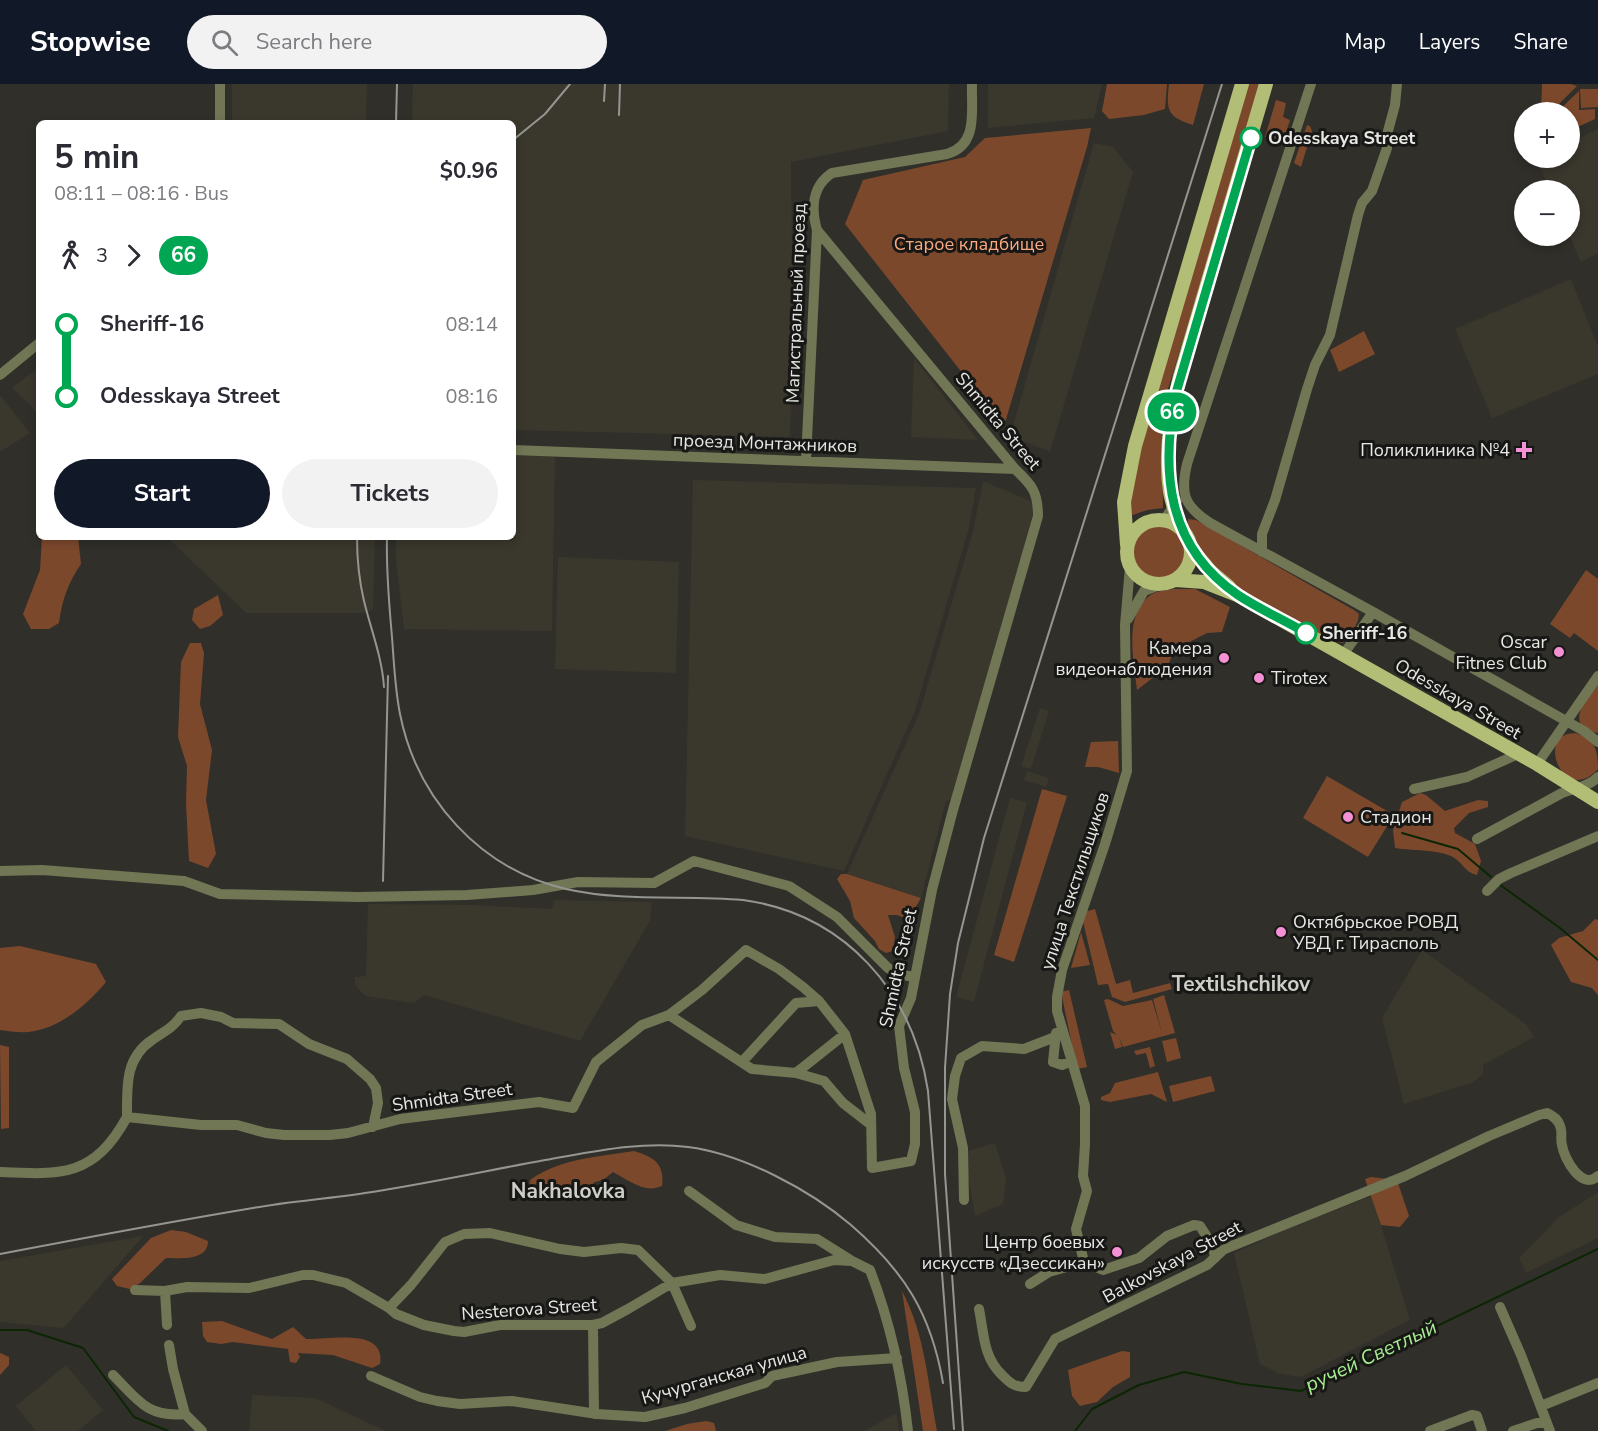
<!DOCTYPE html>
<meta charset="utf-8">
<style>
:root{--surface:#fff;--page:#f2f2f3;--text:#2b2b33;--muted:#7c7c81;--accent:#111827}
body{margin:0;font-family:"Nunito Sans",sans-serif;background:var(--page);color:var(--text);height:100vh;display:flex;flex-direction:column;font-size:22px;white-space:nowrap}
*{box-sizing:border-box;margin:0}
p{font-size:20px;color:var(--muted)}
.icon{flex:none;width:33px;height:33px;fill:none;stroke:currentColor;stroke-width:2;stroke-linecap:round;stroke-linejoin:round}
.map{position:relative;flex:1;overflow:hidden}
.side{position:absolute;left:36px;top:36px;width:480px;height:420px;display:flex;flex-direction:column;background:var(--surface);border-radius:9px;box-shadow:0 3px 9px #0003}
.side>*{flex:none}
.badge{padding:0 12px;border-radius:20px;font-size:21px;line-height:39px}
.controls{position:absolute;left:1514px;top:18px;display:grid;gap:12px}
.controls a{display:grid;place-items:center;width:66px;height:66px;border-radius:50%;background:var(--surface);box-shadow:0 3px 9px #0003;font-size:30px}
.map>.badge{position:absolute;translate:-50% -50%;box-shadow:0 0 0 3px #fff}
.legs{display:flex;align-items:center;gap:9px;height:66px;padding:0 18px;font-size:20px}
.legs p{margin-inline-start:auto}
.overview{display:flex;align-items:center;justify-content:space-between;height:102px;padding:0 18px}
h1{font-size:33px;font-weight:700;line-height:45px}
.cta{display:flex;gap:12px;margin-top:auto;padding:12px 18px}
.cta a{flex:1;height:69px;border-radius:36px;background:var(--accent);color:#fff;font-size:24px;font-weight:700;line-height:69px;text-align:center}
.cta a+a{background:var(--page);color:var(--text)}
ul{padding:0 18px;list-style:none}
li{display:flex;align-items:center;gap:21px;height:72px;font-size:22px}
li i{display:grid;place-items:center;width:9px;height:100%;margin:0 8px;background:currentColor}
li i::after{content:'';width:15px;height:15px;margin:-8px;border:4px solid;border-radius:50%;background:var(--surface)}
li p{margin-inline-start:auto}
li:first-child i{background:linear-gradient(#0000 50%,currentColor 0)}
li:last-child i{background:linear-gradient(currentColor 50%,#0000 0)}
header{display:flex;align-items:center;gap:36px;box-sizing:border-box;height:84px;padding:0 30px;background:var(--accent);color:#fff}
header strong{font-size:28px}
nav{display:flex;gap:33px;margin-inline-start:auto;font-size:21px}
.search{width:420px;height:54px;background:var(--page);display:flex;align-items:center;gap:15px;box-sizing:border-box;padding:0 21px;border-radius:33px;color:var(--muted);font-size:22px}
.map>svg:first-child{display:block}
.built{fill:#3a372d}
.green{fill:#7c482c}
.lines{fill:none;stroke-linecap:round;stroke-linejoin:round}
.stream{stroke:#0c2604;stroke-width:2}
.minor{stroke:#717655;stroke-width:10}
.major{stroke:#b2bd76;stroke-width:14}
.rail{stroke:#959591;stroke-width:2}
.line-1-casing{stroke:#fff;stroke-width:14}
.line-1{stroke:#00a651;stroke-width:9}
.stop-1-dot{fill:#fff;stroke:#00a651;stroke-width:3}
.poi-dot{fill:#f491d4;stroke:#171715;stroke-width:2}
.labels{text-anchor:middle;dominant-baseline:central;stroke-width:6;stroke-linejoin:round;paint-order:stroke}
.stop-label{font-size:18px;font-weight:bold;fill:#e7e7e4;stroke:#171715;text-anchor:start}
.park-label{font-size:18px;fill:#fcaa7f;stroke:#171715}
.street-label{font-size:18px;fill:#e7e7e4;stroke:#171715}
.poi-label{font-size:18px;fill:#e7e7e4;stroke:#171715;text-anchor:end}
.water-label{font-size:20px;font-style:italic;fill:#a7ed91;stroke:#171715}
.quarter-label{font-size:21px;font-weight:bold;fill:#cecdc7;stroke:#171715}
</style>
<header>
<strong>Stopwise</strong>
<div class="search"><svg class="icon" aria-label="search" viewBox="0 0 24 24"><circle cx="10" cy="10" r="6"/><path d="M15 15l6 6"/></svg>Search here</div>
<nav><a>Map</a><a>Layers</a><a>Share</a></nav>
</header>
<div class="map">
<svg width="1598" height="1347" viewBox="0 0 1598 1347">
<rect width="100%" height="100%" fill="#302f2a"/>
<!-- built -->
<path class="built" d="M232,0H367L366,39H232Z
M413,0H949L948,47L791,78L793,251L790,353L513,346V39H412Z
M988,0H1102L1094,34L988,44Z
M1598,45V169L1581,178L1569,151V106H1550L1536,74H1569V59Z
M1094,59L1113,63L1133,88L1050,368L1010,352Z
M1571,195L1598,263V290L1492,334L1455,245Z
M914,274L978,356L911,353Z
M39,283V330L12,304Z
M0,311L30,349L0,368Z
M513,371L555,372L552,547L404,545L396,476V453H513Z
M693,396L976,404L969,444L915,627L844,787L685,752Z
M983,397L1036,419L956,713L946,717L921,814L847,790L919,630L973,447Z
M167,453H375L373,526L362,529H246Z
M558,473L679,478L676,589L555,585Z
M1040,624L1049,627L1031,685L1021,682Z
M1027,687L1049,694L1046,703L1024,696Z
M1010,714L1027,718L974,918L956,913Z
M554,816L652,818L650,837L580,957L424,911L414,919L365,912L355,901V893L366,892L368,820L471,821L552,825Z
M1422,866L1526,940L1534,953L1483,981V990L1474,998L1404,1020L1382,934Z
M995,1059L1006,1095L1003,1120L975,1132L964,1068Z
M1598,1108V1154L1526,1189L1519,1174L1559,1133Z
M1372,1112L1410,1236L1301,1293L1280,1290L1260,1280L1234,1169L1294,1142Z
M143,1152L64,1244L0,1238V1177Z
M66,1281L103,1326L78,1347H36L16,1322Z
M252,1311L315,1314L386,1347H249Z
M897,1330L899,1347H864L893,1331Z"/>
<!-- green -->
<path class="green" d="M1107,0H1167L1165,25L1144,31L1109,35L1102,27Z
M1169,0H1204L1193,41C1167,33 1166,26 1169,0Z
M1248,0H1262L1167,308L1162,352L1163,424L1147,426L1130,432L1127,418L1146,344Z
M1542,0H1571L1577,2L1551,28H1541Z
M1580,5H1598V23L1581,24Z
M1579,7V26L1595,25V35L1569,47V28H1557Z
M1276,16L1286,19L1283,33L1290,36L1283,58L1265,53Z
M1307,41L1310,42L1312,47L1301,83L1294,79Z
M1091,44L1087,63L1004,342L845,140L863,96L965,73L985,54Z
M1364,247L1375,270L1339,288L1330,266Z
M1188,435L1196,436L1354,526L1359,530L1358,536L1355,543L1343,559C1325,558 1251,514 1234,501C1218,489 1186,456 1188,435Z
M1131 469a28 28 0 1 1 56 0a28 28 0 1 1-56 0Z
M42,453H78L81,480C68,499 62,516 59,539L49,545H31L23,530L40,486Z
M1586,486L1598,495V567L1574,549L1570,554L1550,540Z
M1173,505H1195L1230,523L1222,548L1207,549L1174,566L1168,582L1137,606C1134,578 1122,526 1154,509C1159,507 1167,506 1173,505Z
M218,511L223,531L210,542L200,545L192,536L194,525Z
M190,559H201L204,569L200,620L212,666L206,716L216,770L208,784L189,777L186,719L187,682L178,653L181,578Z
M1598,597V649C1562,644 1587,613 1598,597Z
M1575,649C1595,655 1598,666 1598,685C1566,720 1540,661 1565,651C1568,649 1572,650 1575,649Z
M1118,657L1119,689L1098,683H1085L1091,658Z
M1327,692L1394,731L1368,773L1303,734Z
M1042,705L1067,712L1014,878L994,871Z
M1420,709L1426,711L1445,727L1478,716L1488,717V723L1469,729L1454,744L1455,749L1475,760L1481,777L1477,791C1465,789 1462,777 1451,772C1434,765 1413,767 1395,764L1393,746L1402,718Z
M841,790H847L921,814L912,829L905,834L897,831H888L895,853L893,867L886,869L879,865L875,857L854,834L850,817L837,795Z
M1095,825L1116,900L1130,896L1133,909L1170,899L1172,905L1125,918L1112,913L1108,900L1098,901L1081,829Z
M1595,835L1598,836V911L1592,904L1571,898L1551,861L1559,854L1583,847Z
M1081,848L1090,881L1071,884Z
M20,862L96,880L106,898C87,921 59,945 28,948C19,949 9,947 0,946V864Z
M1069,906L1087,983L1077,985L1061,908Z
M1164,911L1175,949L1123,963L1119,953L1122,963L1115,965L1110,948L1117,951L1113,947L1104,916L1108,915L1123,922L1152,916L1162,949L1153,915Z
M1176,954L1181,974L1167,978L1162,957Z
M0,961L9,963V1044L1,1045Z
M1150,963L1155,982L1150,984L1146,969L1136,971L1134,967Z
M1158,988L1167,1018L1151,1010L1110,1018L1101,1016V1013L1110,1009L1115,999Z
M1211,992L1215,1007L1173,1018L1169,1002Z
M634,1067C653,1073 665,1079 662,1102C645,1110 628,1096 613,1088L603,1096L595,1098L574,1115L551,1108L541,1110L529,1105L530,1096C561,1074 598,1073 634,1067Z
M1371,1093L1397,1096L1409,1132L1400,1143L1381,1141L1365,1095Z
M171,1146L186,1148L208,1157C208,1177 181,1174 166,1174L140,1199L130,1205L117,1202L112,1195L151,1154Z
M902,1207C925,1250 928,1299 937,1347H923Z
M222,1237L272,1255L293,1243L306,1255C330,1256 386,1243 380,1280L372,1284L333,1271L298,1269L300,1273L296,1279L290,1278L288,1265L233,1258L221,1260L207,1258L203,1252L202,1238Z
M1122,1267L1130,1268V1293L1113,1303L1097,1318L1080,1322L1072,1312L1068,1286Z
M0,1269L9,1273V1281L0,1291Z
M706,1337L714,1339L716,1347H665L687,1340Z"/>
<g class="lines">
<!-- stream -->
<path class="stream" d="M1402,749L1458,765L1491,793
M1499,800L1560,844L1598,876
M0,1246H27L83,1264L134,1333L168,1347
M1075,1347L1092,1325L1139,1301L1184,1288L1242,1300L1301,1307L1598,1165"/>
<!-- minor -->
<path class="minor" d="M220,0V39
M1311,0L1187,380C1180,410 1184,422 1210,439L1373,528L1584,647L1598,658
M0,291L39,259
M513,366L1015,385
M806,376L817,146C811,125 812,102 832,89L947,70C979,61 971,26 972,0
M1164,436L1177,417
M1262,468V450L1275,416L1307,305L1315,281L1330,251L1358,131L1362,119L1372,107L1387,64L1388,47L1395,21L1397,0
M1130,483L1125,541L1127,687L1105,760L1062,886L1057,913V927L1085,1022V1060L1083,1092L1087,1107L1076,1145L1084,1178L1103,1186L1139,1174L1167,1152L1194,1141L1200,1142L1213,1162L1215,1174
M1128,535L1144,507L1162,500
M1343,571L1373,528
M1537,680L1598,592
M1414,705L1467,693L1518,670
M1477,755L1562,709C1574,704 1588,703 1598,693
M0,787L42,786L184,797L220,810L358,813L467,811L533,806L578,798L654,799L694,777L789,802L837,833L888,884L902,891L915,893
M1487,807L1499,795L1511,789L1598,752
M669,931L752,985L796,989L824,997L843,1019L870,1040
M1056,949L1053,978L1062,981L1072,977
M742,978L796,919L819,917
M796,989L845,950
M127,1033C127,1002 125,974 152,956C163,948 173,944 181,932L201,929L221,933L233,939L279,940L309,960L347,975L370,995L376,1004L378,1019L373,1043
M0,1088C62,1091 94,1093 127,1033L201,1041H237L266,1049L284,1051H330L348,1049L400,1035L539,1018L573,1024L596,978L642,941L669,931L702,906L746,866L779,885L803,903L819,917L845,950L871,1030L872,1084L911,1077L915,1060V1028L904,984L899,942L911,914L932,806L953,726L1038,432C1038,408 1032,401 1015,385L817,146
M689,1107L736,1141L775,1153L817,1155L852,1177L870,1186C890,1238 902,1292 908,1347
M964,1116L963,1064L952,1015L955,992L961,974L982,962L1024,965L1055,953
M1030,1200L1049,1188L1084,1178
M135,1206L165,1207L187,1203L249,1204L303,1191H313L346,1199L389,1224L396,1230L424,1241L454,1247L464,1248L500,1241H593L602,1239L628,1225L672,1199L720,1191L765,1195L834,1176L852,1177
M165,1207L167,1241
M1500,1223L1521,1271L1550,1347
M389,1224L411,1201L445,1158L464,1150L490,1149L560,1165L584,1168L621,1164L638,1166L672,1199L691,1242
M979,1225C984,1249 983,1273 1002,1291C1010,1299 1014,1303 1026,1303L1055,1255L1207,1181L1223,1166L1232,1162L1405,1092L1489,1052L1539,1031L1547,1029C1553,1032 1558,1035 1560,1042C1563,1048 1560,1055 1562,1061C1564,1075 1582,1107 1598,1092
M593,1241L594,1330
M169,1261L173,1285L185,1330L202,1347
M113,1291C137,1315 147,1334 185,1330
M371,1292L420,1313L437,1317L460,1320L512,1317L597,1330L645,1333L685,1324L765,1299L772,1292L837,1278L897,1274
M1541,1322L1598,1299
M1430,1347L1472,1331L1477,1332L1482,1347
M1513,1347L1537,1339H1547"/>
<!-- major -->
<path class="major" d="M1127 468a32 32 0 1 1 64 0a32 32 0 1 1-64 0Z
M1181,444C1177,432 1172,421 1170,408C1164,370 1171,329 1180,292L1266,0
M1127,461L1124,418L1135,362L1242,0
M1191,464L1211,488L1229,503
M1175,496L1204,498L1237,511L1537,680L1598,718"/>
<!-- rail -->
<path class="rail" d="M604,17L605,0
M619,31L620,0
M396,39L397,0
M513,56L545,30L570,0
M357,453C357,475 359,496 364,517C371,546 382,573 384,603
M387,453C386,487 389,520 392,553C394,579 395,605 400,630C417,715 480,785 566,805C623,818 684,811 743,816C845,830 913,908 928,1007L954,1345
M383,797L388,592
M0,1170C84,1154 169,1138 253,1124C290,1117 328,1115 365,1109C425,1100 485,1087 545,1076C592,1068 640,1057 688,1063C743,1070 810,1106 851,1141C904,1187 931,1229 943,1299
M963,1347L945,1090V984L950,910L958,859L984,754L1222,0"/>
</g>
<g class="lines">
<defs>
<path id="line-1" d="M1251,54L1176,309C1160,387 1167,463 1238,511C1259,525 1284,536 1306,549"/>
</defs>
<!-- line-1 casing -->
<use href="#line-1" class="line-1-casing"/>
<!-- line-1 -->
<use href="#line-1" class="line-1"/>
</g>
<!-- markers -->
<g class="stop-1-dot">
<circle cx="1251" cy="54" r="10"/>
<circle cx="1306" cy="549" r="10"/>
</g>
<g class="poi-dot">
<path d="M1521 357h6v6h6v6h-6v6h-6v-6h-6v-6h6z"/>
<circle cx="1559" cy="568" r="6"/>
<circle cx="1224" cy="574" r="6"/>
<circle cx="1259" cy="594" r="6"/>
<circle cx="1348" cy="733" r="6"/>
<circle cx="1281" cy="848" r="6"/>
<circle cx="1117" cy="1168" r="6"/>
</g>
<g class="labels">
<!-- stop labels -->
<g class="stop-label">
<text x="1268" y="54">Odesskaya Street</text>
<text x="1322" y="549">Sheriff-16</text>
</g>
<!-- park labels -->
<g class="park-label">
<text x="969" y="160">Старое кладбище</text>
</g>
<!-- street labels -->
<g class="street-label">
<text transform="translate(796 219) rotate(-88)">Магистральный проезд</text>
<text transform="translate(998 337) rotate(50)">Shmidta Street</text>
<text transform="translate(765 359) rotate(2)">проезд Монтажников</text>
<text transform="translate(1458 615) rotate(30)">Odesskaya Street</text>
<text transform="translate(1075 797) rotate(-72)">улица Текстильщиков</text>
<text transform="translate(898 884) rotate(-78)">Shmidta Street</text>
<text transform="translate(452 1013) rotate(-8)">Shmidta Street</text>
<text transform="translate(1172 1178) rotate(-28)">Balkovskaya Street</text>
<text transform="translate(529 1225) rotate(-4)">Nesterova Street</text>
<text transform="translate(724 1291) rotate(-16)">Кучурганская улица</text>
</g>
<!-- poi labels -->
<g class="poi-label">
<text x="1510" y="366">Поликлиника №4</text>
<text x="1547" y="558">Oscar<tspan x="1547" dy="21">Fitnes Club</tspan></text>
<text x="1212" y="564">Камера<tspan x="1212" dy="21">видеонаблюдения</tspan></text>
<text x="1271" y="594" text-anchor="start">Tirotex</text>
<text x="1360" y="733" text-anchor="start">Стадион</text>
<text x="1293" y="838" text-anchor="start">Октябрьское РОВД<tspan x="1293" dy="21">УВД г. Тирасполь</tspan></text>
<text x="1105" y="1158">Центр боевых<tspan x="1105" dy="21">искусств «Дзессикан»</tspan></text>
</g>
<!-- water labels -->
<g class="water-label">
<text transform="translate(1371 1272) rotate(-25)">ручей Светлый</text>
</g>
<!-- quarter labels -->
<g class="quarter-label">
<text x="1241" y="900">Textilshchikov</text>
<text x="568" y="1107">Nakhalovka</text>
</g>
</g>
</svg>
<div class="controls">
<a>+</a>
<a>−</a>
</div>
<b class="badge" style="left:1172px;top:328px;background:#00a651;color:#fff">66</b>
<section class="side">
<div class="overview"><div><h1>5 min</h1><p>08:11 – 08:16 · Bus</p></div><b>$0.96</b></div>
<div class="legs"><svg class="icon" aria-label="walk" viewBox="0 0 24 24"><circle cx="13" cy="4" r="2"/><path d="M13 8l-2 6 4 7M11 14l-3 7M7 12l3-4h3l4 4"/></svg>3<svg class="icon" aria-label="forward" viewBox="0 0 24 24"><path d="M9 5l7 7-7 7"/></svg><b class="badge" style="background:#00a651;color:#fff">66</b></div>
<ul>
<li><i style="color:#00a651"></i><b>Sheriff-16</b><p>08:14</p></li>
<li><i style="color:#00a651"></i><b>Odesskaya Street</b><p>08:16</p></li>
</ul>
<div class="cta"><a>Start</a><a>Tickets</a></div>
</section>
</div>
